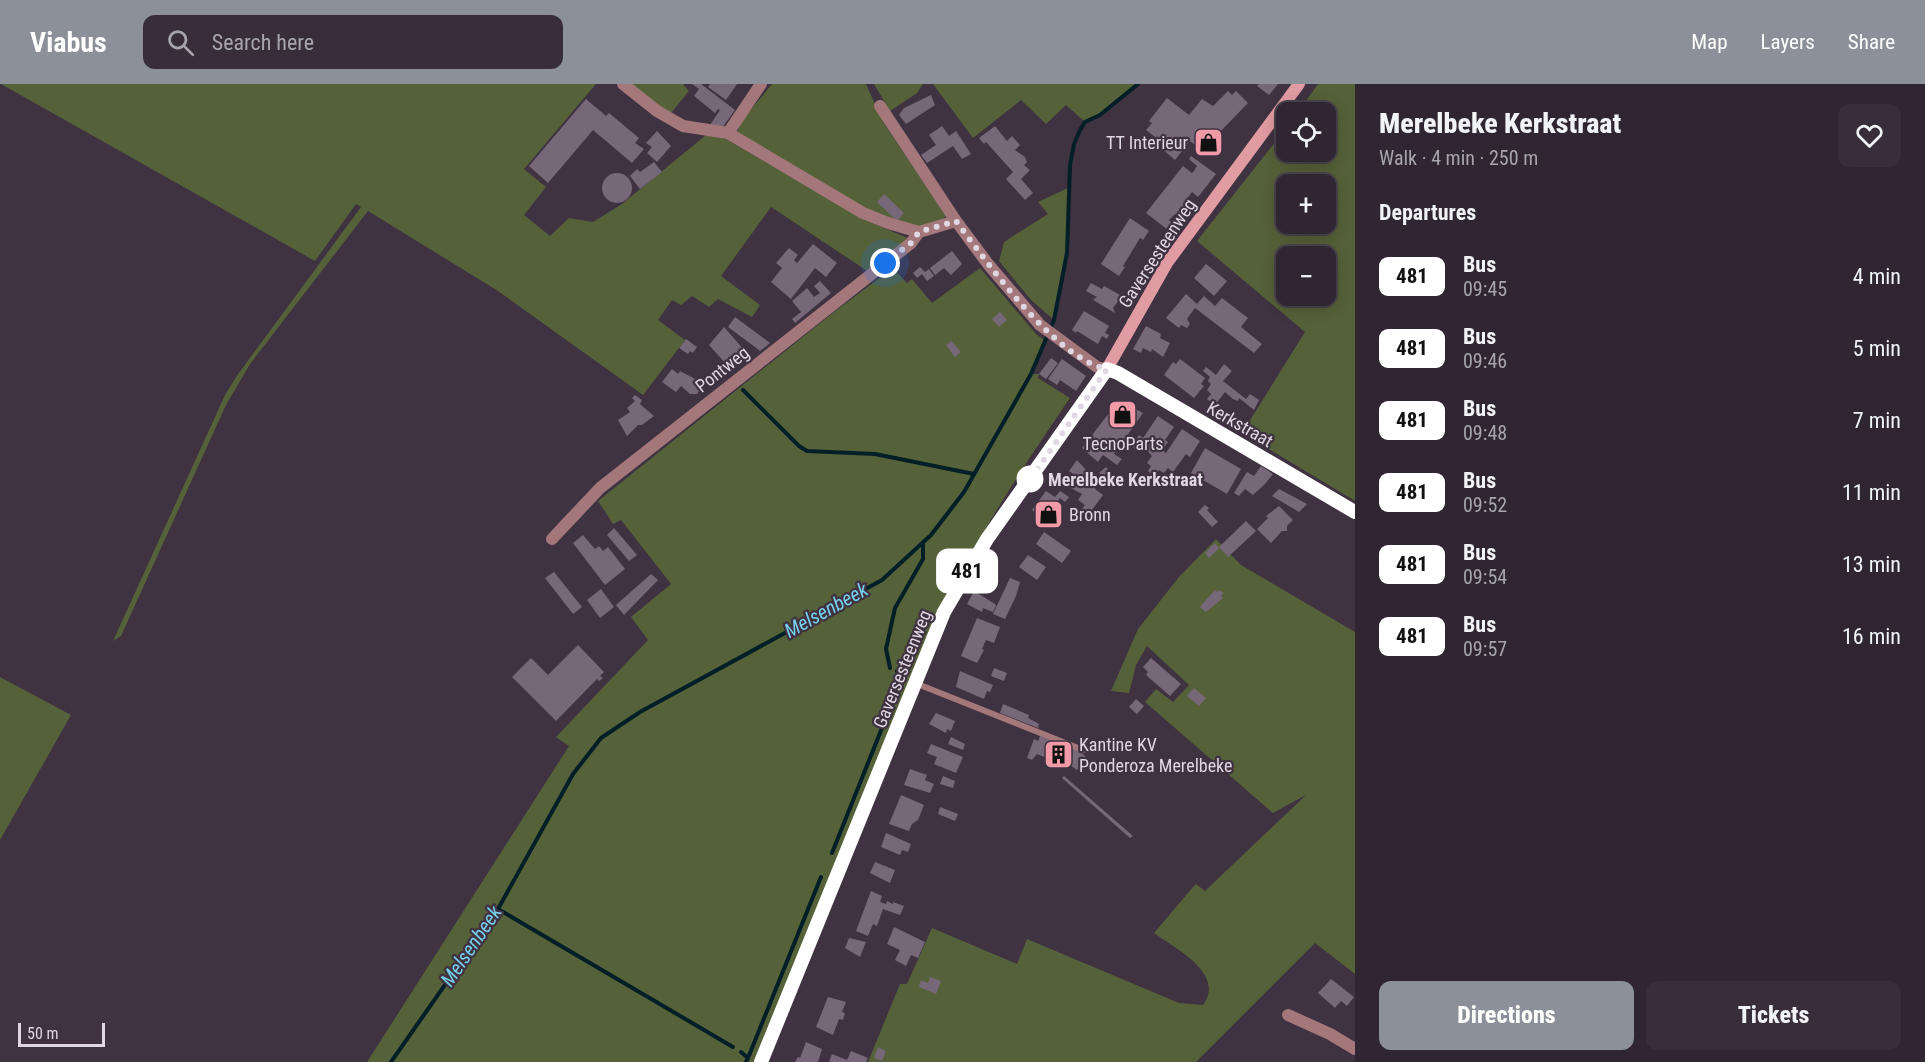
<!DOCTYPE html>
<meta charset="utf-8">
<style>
:root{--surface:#2f2631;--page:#372e39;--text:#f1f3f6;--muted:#a7a5ab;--line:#4a434d;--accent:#8c9099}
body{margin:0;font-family:"Roboto Condensed",sans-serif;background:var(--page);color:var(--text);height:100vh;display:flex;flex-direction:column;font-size:22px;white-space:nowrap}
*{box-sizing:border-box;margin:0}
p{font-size:20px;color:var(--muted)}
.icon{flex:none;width:33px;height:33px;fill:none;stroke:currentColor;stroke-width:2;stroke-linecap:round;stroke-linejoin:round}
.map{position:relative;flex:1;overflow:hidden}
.details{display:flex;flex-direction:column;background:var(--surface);width:570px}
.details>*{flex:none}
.badge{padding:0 12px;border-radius:9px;font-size:21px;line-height:39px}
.buttons{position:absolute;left:1276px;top:18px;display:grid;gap:12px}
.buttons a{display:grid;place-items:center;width:60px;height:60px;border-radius:12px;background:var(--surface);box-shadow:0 3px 15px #0003,0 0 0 2px var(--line);font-size:30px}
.scale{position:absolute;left:18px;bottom:15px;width:87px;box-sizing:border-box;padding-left:6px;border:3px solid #dfd7e1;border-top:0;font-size:16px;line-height:21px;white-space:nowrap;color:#dfd7e1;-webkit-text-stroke:4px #3f3241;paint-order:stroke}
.you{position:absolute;width:30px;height:30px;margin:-15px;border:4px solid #fff;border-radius:50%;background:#1a73e8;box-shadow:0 0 0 9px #1a73e833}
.map>.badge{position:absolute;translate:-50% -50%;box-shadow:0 0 0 3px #fff}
h2{padding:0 24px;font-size:22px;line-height:54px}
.round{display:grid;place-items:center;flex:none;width:63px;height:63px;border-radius:12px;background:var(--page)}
.overview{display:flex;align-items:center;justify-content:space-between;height:102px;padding:0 24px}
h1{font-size:28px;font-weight:800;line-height:45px}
.primary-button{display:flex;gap:12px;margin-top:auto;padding:12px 24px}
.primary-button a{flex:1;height:69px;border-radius:12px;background:var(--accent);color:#fff;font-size:24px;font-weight:800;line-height:69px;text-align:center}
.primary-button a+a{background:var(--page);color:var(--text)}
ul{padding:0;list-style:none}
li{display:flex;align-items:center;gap:18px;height:72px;padding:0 24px}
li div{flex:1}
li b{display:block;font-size:22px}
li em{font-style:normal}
li .badge{min-width:66px;font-weight:700;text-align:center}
header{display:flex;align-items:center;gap:36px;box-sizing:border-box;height:84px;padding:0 30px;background:var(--accent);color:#fff}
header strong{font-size:28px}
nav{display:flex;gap:33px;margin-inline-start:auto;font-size:21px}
.search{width:420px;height:54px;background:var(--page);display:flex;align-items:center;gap:15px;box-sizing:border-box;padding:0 21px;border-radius:12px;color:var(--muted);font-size:22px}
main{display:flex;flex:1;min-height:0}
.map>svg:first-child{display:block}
.green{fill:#556139;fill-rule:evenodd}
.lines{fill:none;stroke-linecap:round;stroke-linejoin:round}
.stream{stroke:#021f27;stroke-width:4}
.building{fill:#766878}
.lane{stroke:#a4787b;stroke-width:6}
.street{stroke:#a4787b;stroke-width:12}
.secondary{stroke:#e19ba2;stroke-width:12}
.line-casing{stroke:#fff;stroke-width:14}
.line{stroke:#fff;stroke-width:9}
.walk{stroke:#dfd7e1;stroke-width:6;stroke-dasharray:0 10.8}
.stop-dot{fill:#fff;stroke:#fff;stroke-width:3}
.labels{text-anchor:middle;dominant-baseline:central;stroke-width:4.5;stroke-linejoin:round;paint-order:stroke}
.poi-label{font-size:18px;fill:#dfd7e1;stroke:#3f3241;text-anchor:start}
.street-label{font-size:18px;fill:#dfd7e1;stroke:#3f3241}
.stop-label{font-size:18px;font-weight:bold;fill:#dfd7e1;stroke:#3f3241;text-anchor:start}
.water-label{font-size:20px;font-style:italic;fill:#78d1ec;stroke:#3f3241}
</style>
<header>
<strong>Viabus</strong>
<div class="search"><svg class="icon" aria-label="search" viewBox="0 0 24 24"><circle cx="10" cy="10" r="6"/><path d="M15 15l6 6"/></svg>Search here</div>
<nav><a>Map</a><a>Layers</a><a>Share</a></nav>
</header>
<main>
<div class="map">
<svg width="1355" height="978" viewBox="0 0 1355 978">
<rect width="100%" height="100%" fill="#3f3241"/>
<!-- green -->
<path class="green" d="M1,0H596L524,85L546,103L524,131L550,152L569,134L593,138L622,120L706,51L726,55L865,136L910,155L870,189L771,123L721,192L760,221L752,233L718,215L709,223L692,212L681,221L672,216L658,236L685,256L643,311L498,207L368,127L250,280L226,321L121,552L113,557L225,311L236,293L361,123L356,120L315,177Z
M630,0H683L689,7L671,29H668Z
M772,0H866L883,38L946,132L940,137L917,144L877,131L737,49L740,39Z
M874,0H923L917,9L890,27Z
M933,0H1138L1100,31L1085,38L1066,21L1046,40L1021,16L973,54Z
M1318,0H1355V417L1242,349L1305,248L1197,157L1287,43V68H1326V28H1298ZM1287,100H1326V140H1287ZM1287,172H1326V212H1287Z
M1070,103L1067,169L1054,236L1031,216L999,177L1004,158L1048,130L1038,118Z
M893,184L907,199L912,195L932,219L980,184L1037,251L1046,257L1031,290H1039L1038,294L1070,314C1023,382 979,452 940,524L756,978H367L569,662L556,653L648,556L631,533L671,500L621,436L613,440L598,417L834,228Z
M1216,455L1241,481L1355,548V890L1315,859L1196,978H868L900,900H907L932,844L1017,880L1027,855L1179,919L1203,921C1226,890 1176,865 1154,849L1193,803L1196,800L1205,807L1306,711L1273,729L1145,618L1156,605L1173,618L1189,601L1147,562L1136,581L1129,609L1111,607L1138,545L1179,493Z
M0,593L71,631L0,756Z"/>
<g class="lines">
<!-- stream -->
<path class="stream" d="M743,306L799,362L807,367L875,370L974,390
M890,584L886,565L895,524L923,475V460
M832,769L902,594L897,587
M498,825L733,963
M741,968L748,974L746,978
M748,974L821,793
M391,978L498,825L573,690L601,654L640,628L882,496L931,451L964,408L1031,290L1054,236L1067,169L1070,81L1074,60L1080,46L1085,38L1100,31L1138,0"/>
</g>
<!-- building -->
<path class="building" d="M692,0H701L735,26L722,44L710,41L720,26L718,25L715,29L694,12L699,5Z
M710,0H737L726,16L708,3Z
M1259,0H1278L1269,11L1257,2Z
M1228,7L1232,11L1236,7L1248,19L1216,52L1223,58L1214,69L1206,62L1203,67L1190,57L1175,76L1161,64L1170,53L1163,59L1146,46L1152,39L1149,37L1167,14L1189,31L1202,15L1213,22Z
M931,11L935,21L906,40L899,31L904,24Z
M586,15L606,32L609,29L639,54L635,59L644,65L632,79L593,46L548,99L529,82Z
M942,42L949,52L956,47L971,70L962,75L953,62L927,79L921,71L936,61L929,51Z
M995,42L1007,57L1012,52L1020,61L1015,66L1025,73L1027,78L1024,81L1030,86L1021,95L1033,109L1025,116L1006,95L1013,88L986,58L984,60L979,54Z
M657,47L671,62L657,78L647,69L652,63L646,59Z
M1191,72L1216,90L1198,113L1192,108L1186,116L1193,121L1182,135L1175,130L1169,136L1173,140L1168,146L1146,129L1183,82L1192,89L1194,87L1197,82L1189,75Z
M654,78L662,88L640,105L630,92L637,85L640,88Z
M602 104a15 15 0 1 1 30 0a15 15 0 1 1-30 0Z
M884,110L904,129L897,137L877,118Z
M1130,134L1149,147L1143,156L1140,154L1123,182L1125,183L1119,192L1101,180Z
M813,160L837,179L826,193L815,184L791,215L771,198L782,184L776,179L789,164L798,171L794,176L797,179Z
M952,167L962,180L951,191L944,184L935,191L930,184Z
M1206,180L1227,197L1214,212L1194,194Z
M920,183L925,188L929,185L934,192L927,197L922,190L917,194L913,189Z
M820,197L831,209L795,239L792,235L801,228L792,217L807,204L814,213L820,209L814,202Z
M1091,199L1102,205L1104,202L1122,212L1113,224L1115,229L1093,216L1097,213L1086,207Z
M1186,210L1197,220L1204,212L1215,222L1222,214L1248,234L1241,243L1262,260L1254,269L1195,224L1187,235L1190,240L1187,244L1181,241L1179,244L1166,234Z
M1084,227L1109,242L1105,249L1109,251L1107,255L1102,252L1098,260L1077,247L1076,249L1072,246Z
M1000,228L1007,236L999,243L992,235Z
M735,233L770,259L760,267L755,263L728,243Z
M1146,242L1161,250L1160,254L1170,259L1163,273L1152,265L1151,268L1143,264L1141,269L1133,265Z
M724,243L745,267L726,280L709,261Z
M686,255L697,263L693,269L690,267L688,270L679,264Z
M951,257L961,268L955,273L946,261Z
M1051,274L1058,279L1046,295L1039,290Z
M1062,275L1086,292L1076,307L1060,296L1057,301L1048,295Z
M1180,275L1205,294L1201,300L1204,302L1194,314L1164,291L1173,278L1176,280Z
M1224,280L1232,287L1223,297L1246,315L1250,310L1259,316L1254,326L1239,314L1238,317L1233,315L1225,308L1215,321L1207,315L1211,310L1207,306L1211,300L1208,297L1210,293L1203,287L1206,283L1216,291Z
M672,285L678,290L680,287L695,295L694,297L702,303L697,310H690L681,302L676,308L662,298Z
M635,311L642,316L640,320L654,332L642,341H638L627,352L618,336L630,328L627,324L635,317L632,314Z
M1119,316L1143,329L1114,370L1122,375L1117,381L1103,371L1098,378L1082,364Z
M1158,332L1174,343L1165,356L1168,358L1162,366L1166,369L1182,345L1200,357L1190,373L1186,370L1173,388L1168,384L1164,389L1159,386L1154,392L1148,387L1151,382L1147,379L1152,372L1143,362L1145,358L1142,356L1137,366L1131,362L1139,351L1143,354Z
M1205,364L1241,385L1227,410L1191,389Z
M1077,376L1099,400L1095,405L1103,411L1089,430L1082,425L1085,421L1078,416L1082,410L1067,402L1075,391L1069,387Z
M1261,382L1273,390L1265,400L1253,411L1245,405L1239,412L1234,409L1247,388L1254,392Z
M1106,383L1115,395L1110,402L1099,389Z
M1279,405L1307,420L1299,428L1272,412Z
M1046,407L1055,413L1060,407L1069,413L1065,418L1060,414L1053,425L1061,431L1054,441L1032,426Z
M1205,421L1209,424L1207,426L1218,438L1212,443L1198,428Z
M1279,422L1293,436L1287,442V447H1282L1271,459L1257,445L1268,434L1266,432Z
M1246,437L1256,447L1228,473L1219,463Z
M614,444L637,471L629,477L607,451Z
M1044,448L1071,467L1062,479L1036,460Z
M583,451L595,465L599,462L603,467L608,463L625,485L605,501L573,459Z
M1215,459L1219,464L1209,474L1205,469Z
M1028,471L1046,483L1037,496L1019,483Z
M554,488L582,523L573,530L545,494Z
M651,490L658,496L624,531L616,521Z
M1010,494L1020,498L1016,512L1005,535L993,530Z
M601,505L614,523L600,534L587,516Z
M1215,506L1217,508L1220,506L1223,509L1221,512L1223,514L1206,528L1200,523Z
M974,507L995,520L996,522L993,528L983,524L982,528L967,520Z
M977,534L1000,543L994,559L986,556L982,565L984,566L977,579L961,572Z
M578,561L604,588L600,592L603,594L599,597L597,595L556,637L512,593L531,574L548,591Z
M1151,574L1181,600L1170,612L1146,591L1148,588L1143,583Z
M994,584L1007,589L1004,597L991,592Z
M960,587L993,601L990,608L987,607L984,615L956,603Z
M1194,604L1206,614L1199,622L1187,612Z
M1136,615L1144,622L1137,630L1129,623Z
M1003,620L1029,631L1028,634L1039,640L1038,644L1000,629Z
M936,629L955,637L951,647L947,645L946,649L929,640Z
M1040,652L1081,668L1087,674L1077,686L1070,681L1068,683L1037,670L1032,676L1027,674L1034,655L1038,657Z
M951,653L965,660L963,666L948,660Z
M931,660L963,673L956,689L934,680L937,673L927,669Z
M910,685L927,691L925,696L934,700L930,709L904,701Z
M943,692L955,697L953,704L940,700Z
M1064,692L1133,752L1130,754L1062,694Z
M901,711L924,721L918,736L912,740L909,747L889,740Z
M940,723L958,730L955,737L938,730Z
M886,749L911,760L908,768L902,766L900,771L881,763Z
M875,778L895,786L890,799L870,789Z
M871,807L882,812L880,818L886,820L887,817L893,820V818L904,822L900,831L883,825L877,842L873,840L868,852L856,847Z
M894,843L925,858L918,874L911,871L906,882L895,876L900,866L887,860Z
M849,854L866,858L860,873L845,864Z
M930,893L941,897L936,910L919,903L921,896L928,899Z
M1331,895L1354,913L1347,922L1341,917L1335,924L1318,909Z
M828,913L846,918L842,928L845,929L843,936L839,935L833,951L816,943Z
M806,958L822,965L818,978H795L798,973L800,974Z
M878,963L886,967L882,977L874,974Z
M851,967L868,974L866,978H829L832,970L847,976Z"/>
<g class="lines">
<!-- lane -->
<path class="lane" d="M915,599L1083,666"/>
<!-- street -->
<path class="street" d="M623,0L657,27L683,42L728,49L863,129L888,139L919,148L956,137
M880,22L956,137L988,180L1040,241L1097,283L1118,289L1355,428
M728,49L761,0
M552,455L600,404L911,159L919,148
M1288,931L1330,950L1355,965"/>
<!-- secondary -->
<path class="secondary" d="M761,978L944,528L987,455L1107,285L1167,179L1299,0"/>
</g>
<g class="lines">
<defs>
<path id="line" d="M761,978L944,528L987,455L1107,285L1118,289L1355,428"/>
</defs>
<!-- line casing -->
<use href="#line" class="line-casing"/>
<!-- line -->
<use href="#line" class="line"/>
<!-- walk -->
<path class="walk" d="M885,179L911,159L919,148L956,137C987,178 1055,275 1107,285L1029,397L1030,395"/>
</g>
<!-- icons -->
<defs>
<symbol id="shop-square" viewBox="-11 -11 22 22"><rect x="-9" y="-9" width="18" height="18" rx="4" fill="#f39aa8" stroke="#3f3241"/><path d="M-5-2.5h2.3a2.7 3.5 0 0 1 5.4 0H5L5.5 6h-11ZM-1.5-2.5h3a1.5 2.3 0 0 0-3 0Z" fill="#111"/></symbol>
<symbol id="building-square" viewBox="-11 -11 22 22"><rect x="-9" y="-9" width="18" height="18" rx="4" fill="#f39aa8" stroke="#3f3241"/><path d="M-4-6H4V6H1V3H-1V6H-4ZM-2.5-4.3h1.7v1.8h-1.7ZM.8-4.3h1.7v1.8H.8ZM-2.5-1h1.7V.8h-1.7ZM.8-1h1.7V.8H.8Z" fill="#111"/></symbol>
</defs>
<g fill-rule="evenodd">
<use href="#shop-square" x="1192" y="42" width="33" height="33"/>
<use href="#shop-square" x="1106" y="314" width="33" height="33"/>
<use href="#shop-square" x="1032" y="414" width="33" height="33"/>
<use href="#building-square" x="1042" y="654" width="33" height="33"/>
</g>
<!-- markers -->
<circle class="stop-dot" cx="1030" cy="395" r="12"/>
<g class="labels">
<!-- poi labels -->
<g class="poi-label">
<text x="1188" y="58" text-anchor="end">TT Interieur</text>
<text x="1123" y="359" text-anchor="middle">TecnoParts</text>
<text x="1069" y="430">Bronn</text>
<text x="1079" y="660">Kantine KV<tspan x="1079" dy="21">Ponderoza Merelbeke</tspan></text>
</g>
<!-- street labels -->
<g class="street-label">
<text transform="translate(1157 169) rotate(-57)">Gaversesteenweg</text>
<text transform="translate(722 285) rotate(-38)">Pontweg</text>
<text transform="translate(1240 340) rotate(30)">Kerkstraat</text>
<text transform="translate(902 585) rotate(-68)">Gaversesteenweg</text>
</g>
<!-- stop labels -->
<g class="stop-label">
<text x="1048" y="395">Merelbeke Kerkstraat</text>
</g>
<!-- water labels -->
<g class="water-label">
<text transform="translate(826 526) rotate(-29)">Melsenbeek</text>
<text transform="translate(471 862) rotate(-56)">Melsenbeek</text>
</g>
</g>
</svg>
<div class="buttons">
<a><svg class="icon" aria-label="locate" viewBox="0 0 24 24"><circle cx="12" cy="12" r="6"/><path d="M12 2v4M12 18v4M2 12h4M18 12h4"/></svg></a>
<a>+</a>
<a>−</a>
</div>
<div class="scale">50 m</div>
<div class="you" style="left:885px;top:179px"></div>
<b class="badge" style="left:967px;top:487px;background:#fff;color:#111">481</b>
</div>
<section class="details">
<div class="overview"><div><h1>Merelbeke Kerkstraat</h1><p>Walk · 4 min · 250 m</p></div><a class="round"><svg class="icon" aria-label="heart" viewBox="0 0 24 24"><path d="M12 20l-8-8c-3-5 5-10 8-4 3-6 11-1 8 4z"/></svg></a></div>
<h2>Departures</h2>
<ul>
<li><span class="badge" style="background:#fff;color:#111">481</span><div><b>Bus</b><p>09:45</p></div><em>4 min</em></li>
<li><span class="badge" style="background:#fff;color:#111">481</span><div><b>Bus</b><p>09:46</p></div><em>5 min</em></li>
<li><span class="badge" style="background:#fff;color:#111">481</span><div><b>Bus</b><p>09:48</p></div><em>7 min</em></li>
<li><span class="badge" style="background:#fff;color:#111">481</span><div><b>Bus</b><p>09:52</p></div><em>11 min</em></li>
<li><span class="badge" style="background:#fff;color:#111">481</span><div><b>Bus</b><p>09:54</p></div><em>13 min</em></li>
<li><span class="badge" style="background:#fff;color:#111">481</span><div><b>Bus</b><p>09:57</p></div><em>16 min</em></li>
</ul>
<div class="primary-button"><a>Directions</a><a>Tickets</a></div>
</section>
</main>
